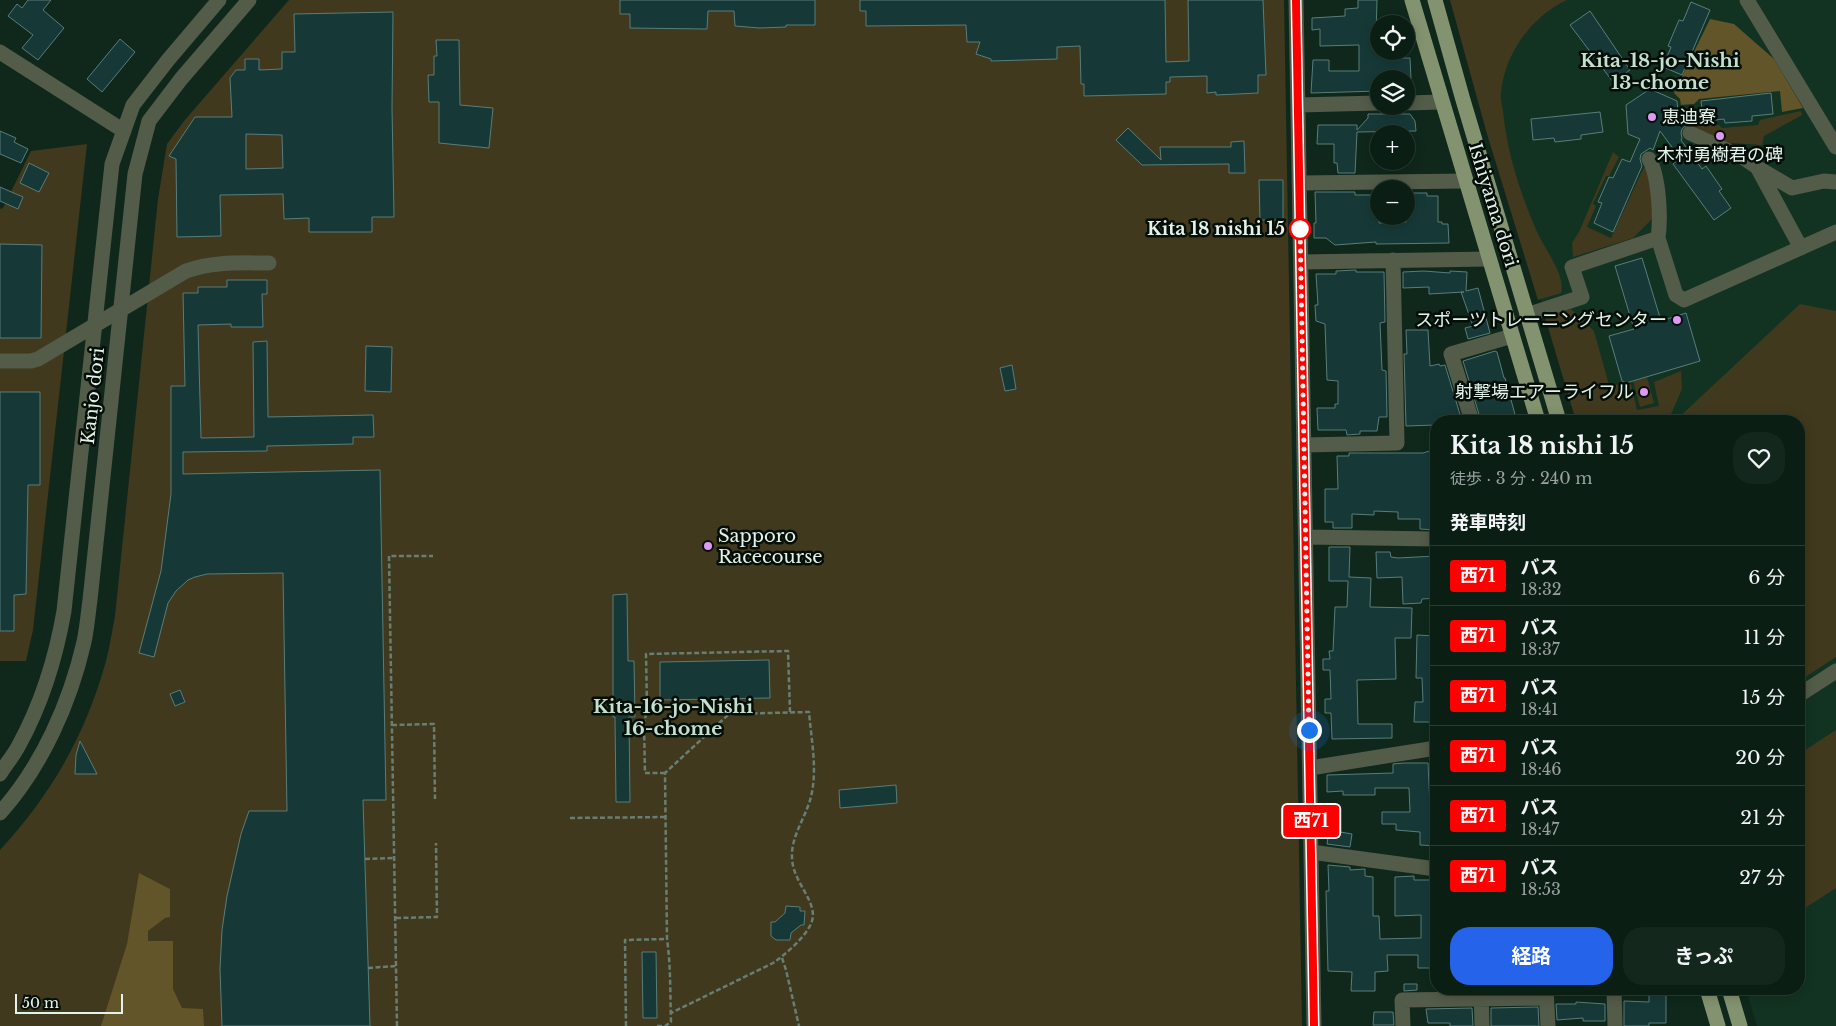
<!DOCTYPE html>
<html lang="ja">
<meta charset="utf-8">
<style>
:root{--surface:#0b1e14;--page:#14271d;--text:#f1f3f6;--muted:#9aa2a0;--line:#2b3c34;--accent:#2563eb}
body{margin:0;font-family:"Libre Baskerville","Noto Sans JP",serif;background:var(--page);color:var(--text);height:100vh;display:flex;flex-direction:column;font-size:19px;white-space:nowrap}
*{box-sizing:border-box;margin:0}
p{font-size:16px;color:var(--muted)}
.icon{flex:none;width:28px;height:28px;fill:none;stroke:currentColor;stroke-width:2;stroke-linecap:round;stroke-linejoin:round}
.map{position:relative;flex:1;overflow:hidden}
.details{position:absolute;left:1430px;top:415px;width:375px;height:580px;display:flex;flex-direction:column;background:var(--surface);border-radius:20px;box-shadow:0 2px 12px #0003,0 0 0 1px var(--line)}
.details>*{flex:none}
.badge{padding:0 10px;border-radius:4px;font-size:18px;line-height:32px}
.fabs{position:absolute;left:1370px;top:15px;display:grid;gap:10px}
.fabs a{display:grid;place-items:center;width:45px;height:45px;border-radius:50%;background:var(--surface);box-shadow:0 2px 12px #0003,0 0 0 1px var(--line);font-size:25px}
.scale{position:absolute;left:15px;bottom:12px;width:108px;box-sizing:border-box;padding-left:5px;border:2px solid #e4f3ea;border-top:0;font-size:14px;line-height:18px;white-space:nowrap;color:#e4f3ea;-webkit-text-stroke:4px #050e08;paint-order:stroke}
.you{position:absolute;width:25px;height:25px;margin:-12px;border:4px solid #fff;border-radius:50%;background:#1a73e8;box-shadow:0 0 0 8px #1a73e833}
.map>.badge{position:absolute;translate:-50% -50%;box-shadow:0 0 0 2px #fff}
h2{padding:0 20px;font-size:19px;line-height:45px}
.round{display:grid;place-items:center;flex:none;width:52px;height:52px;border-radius:20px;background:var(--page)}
.headline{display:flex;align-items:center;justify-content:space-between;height:85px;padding:0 20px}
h1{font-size:24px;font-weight:700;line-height:38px}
.button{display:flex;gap:10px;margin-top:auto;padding:10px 20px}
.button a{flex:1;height:58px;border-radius:20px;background:var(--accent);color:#fff;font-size:20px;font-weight:700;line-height:58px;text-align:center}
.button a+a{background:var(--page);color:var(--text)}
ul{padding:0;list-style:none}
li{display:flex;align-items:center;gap:15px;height:60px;padding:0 20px;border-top:1px solid var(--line)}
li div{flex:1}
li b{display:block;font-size:19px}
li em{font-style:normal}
li .badge{min-width:55px;font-weight:700;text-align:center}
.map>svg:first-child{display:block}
.built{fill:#123322}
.green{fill:#41391d}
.forest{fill:#615529}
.building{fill:#163937;stroke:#597d7a;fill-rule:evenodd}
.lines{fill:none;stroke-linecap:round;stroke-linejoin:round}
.path{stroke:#697e72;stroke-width:2.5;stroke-dasharray:5 2.5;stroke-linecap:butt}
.minor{stroke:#535b49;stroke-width:15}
.major{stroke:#83936f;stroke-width:15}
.minor-bridge{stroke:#535b49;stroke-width:15}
.line-casing{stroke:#fff;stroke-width:11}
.line{stroke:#f00;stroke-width:8}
.walk{stroke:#e4f3ea;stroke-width:5;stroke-dasharray:0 9}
.poi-dot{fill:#dd99f4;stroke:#050e08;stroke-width:2}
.stop-dot{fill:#fff;stroke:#f00;stroke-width:2.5}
.labels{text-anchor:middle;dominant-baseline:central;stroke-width:5;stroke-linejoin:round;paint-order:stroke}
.poi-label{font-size:18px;fill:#e4f3ea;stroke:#050e08;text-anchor:start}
.street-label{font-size:18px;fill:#e4f3ea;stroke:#050e08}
.stop-label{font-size:18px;font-weight:bold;fill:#e4f3ea;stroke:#050e08;text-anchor:end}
.neighbourhood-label{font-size:19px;font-weight:bold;fill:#c2e0cd;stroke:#050e08}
</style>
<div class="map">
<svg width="1836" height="1026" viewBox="0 0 1836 1026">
<rect width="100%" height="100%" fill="#0f281b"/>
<!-- built -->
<path class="built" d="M1451,0H1836V1026H1757L1746,989H1799V421H1577Z"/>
<!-- green -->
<path class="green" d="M289,0H1284L1302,1026H0V850C51,795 86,734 106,661C110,646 112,631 115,616L158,199L167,144L184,121Z
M1450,0H1567C1532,16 1505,53 1501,92C1500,98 1502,105 1503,111C1507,153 1521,196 1538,234C1545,249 1566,276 1561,293L1538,300L1487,134Z
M1801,111L1802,115L1764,136L1762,145L1717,142L1692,132L1691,118L1696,117L1698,126L1719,125L1722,128L1758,125L1760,120Z
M87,144L33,630L26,661H0V209L3,208L31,151Z
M1613,152L1619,157L1609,176H1606L1593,204L1596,206L1587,227L1611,238L1644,167L1650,174L1654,217L1633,238L1573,257L1572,243L1579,232Z
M1800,304L1836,311V657L1799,681V421H1675Z
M1571,309L1594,331L1609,385L1631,384L1637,410L1659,406L1654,382L1681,371L1682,389L1668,421H1576L1545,317Z
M1647,377L1654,403L1640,407L1633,381Z
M1836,730V888L1799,912V754Z"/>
<!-- forest -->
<path class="forest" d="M1710,19L1734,24L1774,59L1803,108L1782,112L1780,91L1699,99L1694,104L1681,105L1680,99L1674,93Z
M139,873L170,889V917L165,918L148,931V941H173V989L182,1008L203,1009L204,1026H101L127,944Z"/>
<!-- building -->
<path class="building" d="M28,0H51L43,10L64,28L38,60L22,48L33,35L8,16L17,4L22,8Z
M620,0H815V25H786V27L760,28L735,26L734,11H708L707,29L630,28V14H620Z
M860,0H1165L1166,62L1189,61L1188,0H1263L1266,75H1258V93L1216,95V92L1207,93V76L1170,77V82H1166V94L1084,96V84H1081L1080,46L1057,47V59L991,61V59L976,54L980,42H967L966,25L866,26V11H860Z
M1358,0H1377L1376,35H1379V51H1399V58H1410L1411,79H1379V91L1311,93L1313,60H1329V71H1359V45L1320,46V29L1312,30V18L1345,16V9L1358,8Z
M1691,2L1710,10L1682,75L1663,67L1671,47L1668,46L1679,20L1683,21Z
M1590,11L1630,70L1613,82L1570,25Z
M393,12L392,108L394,217H372V232H309V218L284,219L283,194L220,195L221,236L177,237L176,159L169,156L195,117H232L230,78L236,70H245V59H259V70L282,69V52H295L294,14ZM246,134L282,135L283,168L246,169Z
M120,39L135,52L102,92L87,79Z
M436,40H459L460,105L493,108L489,148L439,143V102H429L428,75H434V56H437Z
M1650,89L1677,101L1678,112L1702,109L1701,101L1771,93L1773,114L1752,116V121L1725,123L1724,119L1689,123L1682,129L1681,133L1682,138L1681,140L1702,169L1706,166L1722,189L1719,191L1731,208L1714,220L1673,164L1680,158L1660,131L1653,150L1650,148L1641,154L1640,159L1642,166L1613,232L1594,223L1602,203L1598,202L1609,177L1613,178L1622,159L1630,162L1640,139L1628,134L1626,105Z
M1600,112L1603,132L1581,135V139L1555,142L1554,138L1533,140L1531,119Z
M1368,114H1410L1415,121L1416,131L1357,132L1355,173H1338L1337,163H1334V144H1317L1318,125H1357V130L1368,118Z
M1128,128L1161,160L1160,147H1231V142L1244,141L1245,173H1229V164L1142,165L1116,140Z
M0,131L16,138L14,142L28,149L21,163L0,154Z
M29,163L49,173L39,192L20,183Z
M1259,180H1283V220H1260Z
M0,187L23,197L18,209L0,201Z
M1315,192H1355V195H1379V223L1406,222V193H1427V196H1438V222H1442V224H1448L1449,243L1376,244V242L1335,245L1326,238H1314V223H1316Z
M0,244L42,245L41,338H0Z
M1642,258L1661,321L1686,313L1700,361L1626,383L1622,381L1609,336L1634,329L1615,266Z
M1356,270V272H1384L1385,322L1380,323L1382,370L1386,371L1387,417H1379L1377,431H1360V434L1347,435L1346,430H1318L1317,408H1335V404H1338V381L1327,380L1325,324L1316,321L1315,305H1318L1316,274H1336V271Z
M1424,271L1450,273V271L1467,272L1466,291L1478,288L1490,333L1468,339L1465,328L1473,326L1461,292H1464L1429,294V287L1403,288V272Z
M227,280H267V294H262L263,327H231V324L198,325L201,438L254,437L253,342L267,341L268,417L373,415L374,437H353V444L267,446V451L183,452V474L380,470L386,800H363L370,1026H222L220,969L222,930L227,896L241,834L249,811H287L283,573L207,574L195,577L188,580L176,591L168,603L154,657L139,653L161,571L171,494V386H185L183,293H198V287H227Z
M1406,330H1428L1430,366L1439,364L1440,366L1445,365L1462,421H1435L1436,425L1406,426L1404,354H1407Z
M366,346L392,347L391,392L365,391Z
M1495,351L1497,352L1504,378H1505L1516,418L1504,421H1481L1463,361Z
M1012,365L1016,389L1005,391L1000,368Z
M0,392H40V485H28L26,594L14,595V631H0Z
M1436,449V530L1420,529V519H1398V512L1374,511V515L1352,514V528H1333V522H1325V489H1338L1337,456H1349V453H1423Z
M1329,547H1350L1349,577L1371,578L1370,607L1412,608L1411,638H1395L1396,679L1357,680L1358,724H1392V738L1332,739L1331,713H1325V699H1331L1330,670H1323V659H1330L1329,651H1333L1335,607H1347L1348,581H1329Z
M1376,552H1390L1391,557L1398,558L1436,556V598L1422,599L1421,603L1403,604L1402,577L1377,578Z
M627,594L628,661H634L635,717H629L630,802H616L615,717H613V595Z
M1417,635L1436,636V722H1414L1415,702H1423L1422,678H1416Z
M769,660L770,698L660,700V662Z
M180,690L185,702L175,706L170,694Z
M80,741L97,774H75L76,755Z
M1404,763H1428L1430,806H1436V846L1420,845V832L1396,830V824H1382V812H1410L1409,788H1375V795H1343V791L1327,792V775L1393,773V764Z
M896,785L897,803L840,808L839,790Z
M1329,830L1352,834L1350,847L1327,844Z
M1328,865L1350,867V870L1365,869V876L1373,877V916H1379L1380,939L1421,938V915L1395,916V877L1414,876V880H1433L1432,934H1436V950H1433L1432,968H1418V955H1387L1388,971L1375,972V991H1351L1352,972L1328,971L1326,891H1329Z
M786,906L800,907V911H805L804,925H801L791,933L790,940H776L771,936V922H775L785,913Z
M642,952H656L657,1018H643Z
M1404,984H1417V990L1404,991Z
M1649,989H1666V1023H1649V1026H1624V1001L1649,1002Z
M1576,1002L1605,1004V1021H1583V1018L1557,1020L1556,1004H1576Z
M1538,1007L1539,1026H1491V1008Z
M1472,1008L1473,1026H1450V1023H1428L1426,1009Z
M1374,1012H1393L1394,1025H1373Z"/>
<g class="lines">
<!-- path -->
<path class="path" d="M392,725L434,724L435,799
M665,773H645L644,725L647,708L646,654L788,651L790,712
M570,818L666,817
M365,859L394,858
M396,918L437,917L436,843
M782,958L786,970L799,1026
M368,968L396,966
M397,1026L389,556H433
M626,1026L625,940L667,939
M657,1026H665L671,1022C670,995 671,967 667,939L665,773L729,714L809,712C811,737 817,766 812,792C808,815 791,834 792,857C792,882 818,901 812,921C808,935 785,955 773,963L671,1013"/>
<!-- minor -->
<path class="minor" d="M1296,0L1314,1026
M1747,0L1836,147
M0,52L124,131
M1406,103L1442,102
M1298,105L1379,103
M1690,133L1744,158L1757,167L1801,248
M1649,159C1659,176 1661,218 1658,238
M1758,168L1792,188L1824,181L1836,182
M1299,183L1466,181
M1301,262L1489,259
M1527,315L1582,297L1572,267L1658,238L1676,295L1684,300L1836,232
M1472,421L1451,354L1512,336
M1304,445L1397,443L1393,260
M1306,537L1436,539
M1799,695L1836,671
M1310,768L1436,748
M0,774C6,764 14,755 19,745C42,703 56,657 64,611L112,164L133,105L168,60L219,0
M0,813C42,766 70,703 84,642C87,628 88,614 90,600L135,174L149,121L181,79L249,0
M1311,852L1436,869
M1546,989L1548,1026
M1614,989L1615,1026
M1481,990L1482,1026
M1403,1026L1402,1000L1546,998"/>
<!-- major -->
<path class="major" d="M1412,0L1538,421
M1435,0L1463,100L1559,421
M1707,989L1718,1026
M1729,989L1740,1026"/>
<!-- minor-bridge -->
<path class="minor-bridge" d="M0,361H31L38,359L186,271C213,261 241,263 269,263"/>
</g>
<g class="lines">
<defs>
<path id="line" d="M1296,0L1314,1026"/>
</defs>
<!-- line casing -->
<use href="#line" class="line-casing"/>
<!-- line -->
<use href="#line" class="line"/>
<!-- walk -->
<path class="walk" d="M1300,229V222L1309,730"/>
</g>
<!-- markers -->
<g class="poi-dot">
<circle cx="1652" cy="117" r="5"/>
<circle cx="1720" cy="136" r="5"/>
<circle cx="1677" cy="320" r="5"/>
<circle cx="1644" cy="392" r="5"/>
<circle cx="708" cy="546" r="5"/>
</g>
<circle class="stop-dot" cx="1300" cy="229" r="10"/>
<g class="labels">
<!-- poi labels -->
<g class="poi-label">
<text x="1662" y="117">恵迪寮</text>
<text x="1720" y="155" text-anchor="middle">木村勇樹君の碑</text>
<text x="1667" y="320" text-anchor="end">スポーツトレーニングセンター</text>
<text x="1634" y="392" text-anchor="end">射撃場エアーライフル</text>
<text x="718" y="536">Sapporo<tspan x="718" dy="21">Racecourse</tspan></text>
</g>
<!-- street labels -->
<g class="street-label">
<text transform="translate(1493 205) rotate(73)">Ishiyama dori</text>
<text transform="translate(93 396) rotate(-84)">Kanjo dori</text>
</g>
<!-- stop labels -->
<g class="stop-label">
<text x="1285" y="229">Kita 18 nishi 15</text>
</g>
<!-- neighbourhood labels -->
<g class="neighbourhood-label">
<text x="1660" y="60">Kita-18-jo-Nishi<tspan x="1660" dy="22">13-chome</tspan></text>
<text x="673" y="706">Kita-16-jo-Nishi<tspan x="673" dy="22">16-chome</tspan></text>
</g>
</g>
</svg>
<div class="fabs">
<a><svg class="icon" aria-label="locate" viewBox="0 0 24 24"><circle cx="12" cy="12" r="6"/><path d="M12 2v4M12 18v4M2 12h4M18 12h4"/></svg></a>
<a><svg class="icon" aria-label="layers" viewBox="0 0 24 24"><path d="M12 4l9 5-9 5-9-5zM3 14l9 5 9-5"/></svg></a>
<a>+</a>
<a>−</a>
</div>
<div class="scale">50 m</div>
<div class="you" style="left:1309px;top:730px"></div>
<b class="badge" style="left:1311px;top:821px;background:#f00;color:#fff">西71</b>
<section class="details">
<div class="headline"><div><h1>Kita 18 nishi 15</h1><p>徒歩 · 3 分 · 240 m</p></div><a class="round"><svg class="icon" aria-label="heart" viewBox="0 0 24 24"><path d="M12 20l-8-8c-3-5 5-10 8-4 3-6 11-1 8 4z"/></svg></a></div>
<h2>発車時刻</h2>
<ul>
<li><span class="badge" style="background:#f00;color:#fff">西71</span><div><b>バス</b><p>18:32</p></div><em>6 分</em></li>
<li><span class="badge" style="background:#f00;color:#fff">西71</span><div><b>バス</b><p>18:37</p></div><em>11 分</em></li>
<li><span class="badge" style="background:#f00;color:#fff">西71</span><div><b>バス</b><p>18:41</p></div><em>15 分</em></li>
<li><span class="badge" style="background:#f00;color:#fff">西71</span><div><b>バス</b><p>18:46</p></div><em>20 分</em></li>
<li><span class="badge" style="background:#f00;color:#fff">西71</span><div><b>バス</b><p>18:47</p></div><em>21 分</em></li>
<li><span class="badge" style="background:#f00;color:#fff">西71</span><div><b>バス</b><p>18:53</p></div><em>27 分</em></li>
</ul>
<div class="button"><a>経路</a><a>きっぷ</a></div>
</section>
</div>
